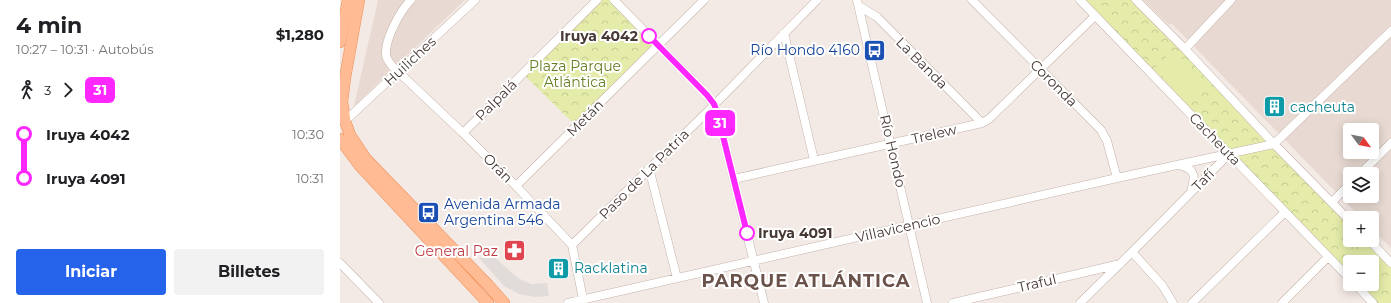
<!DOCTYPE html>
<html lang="es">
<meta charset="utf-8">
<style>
:root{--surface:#fff;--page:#f2f2f2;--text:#202124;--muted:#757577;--accent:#2563eb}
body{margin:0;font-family:Montserrat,sans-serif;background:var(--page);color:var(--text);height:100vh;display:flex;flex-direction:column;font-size:15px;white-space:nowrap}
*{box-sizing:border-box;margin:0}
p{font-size:13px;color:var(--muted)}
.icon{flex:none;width:22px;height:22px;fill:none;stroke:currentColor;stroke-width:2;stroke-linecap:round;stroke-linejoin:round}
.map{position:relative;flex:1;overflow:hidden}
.side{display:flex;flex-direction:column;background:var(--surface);width:340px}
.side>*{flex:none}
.badge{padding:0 8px;border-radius:6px;font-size:14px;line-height:26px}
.needle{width:26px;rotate:122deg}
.fabs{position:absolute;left:1003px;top:123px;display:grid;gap:8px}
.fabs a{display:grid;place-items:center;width:36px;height:36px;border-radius:4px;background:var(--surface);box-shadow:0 2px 10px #0003;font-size:20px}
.map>.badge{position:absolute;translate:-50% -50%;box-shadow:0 0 0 2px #fff}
.legs{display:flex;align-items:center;gap:6px;height:44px;padding:0 16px;font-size:13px}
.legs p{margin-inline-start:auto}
.headline{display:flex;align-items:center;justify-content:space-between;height:68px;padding:0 16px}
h1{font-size:22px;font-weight:700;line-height:30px}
.button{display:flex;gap:8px;margin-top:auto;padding:8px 16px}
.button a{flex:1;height:46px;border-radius:4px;background:var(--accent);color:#fff;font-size:16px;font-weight:700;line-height:46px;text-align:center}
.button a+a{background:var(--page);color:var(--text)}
ul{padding:0 16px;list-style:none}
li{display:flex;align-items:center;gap:14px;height:44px;font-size:15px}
li i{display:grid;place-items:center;width:6px;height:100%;margin:0 5px;background:currentColor}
li i::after{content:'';width:10px;height:10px;margin:-5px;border:3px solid;border-radius:50%;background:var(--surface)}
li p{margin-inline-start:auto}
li:first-child i{background:linear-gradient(#0000 50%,currentColor 0)}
li:last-child i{background:linear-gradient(currentColor 50%,#0000 0)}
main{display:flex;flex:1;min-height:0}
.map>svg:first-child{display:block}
.residential{fill:#e8dad2;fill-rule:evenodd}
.park{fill:url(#park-crowns)}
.garden{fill:#e5eca9}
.parking{fill:#e1dcda}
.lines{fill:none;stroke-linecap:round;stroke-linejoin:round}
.minor-casing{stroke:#c3b2a9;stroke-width:9}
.major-casing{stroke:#ee8e58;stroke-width:12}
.minor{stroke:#fff;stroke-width:8}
.major{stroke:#ffbb93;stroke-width:11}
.line-1-casing{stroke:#fff;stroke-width:9}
.line-1{stroke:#fe27ff;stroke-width:6}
.stop-1-dot{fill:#fff;stroke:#fe27ff;stroke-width:2}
.labels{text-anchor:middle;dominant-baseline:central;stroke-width:4;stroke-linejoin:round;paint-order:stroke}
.stop-label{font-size:14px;font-weight:bold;fill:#473934;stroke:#fff;text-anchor:end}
.transit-label{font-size:14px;fill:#164399;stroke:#fff;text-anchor:end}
.street-label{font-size:14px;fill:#473934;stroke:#fff}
.park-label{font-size:14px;fill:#647e22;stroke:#fff}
.culture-label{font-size:14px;fill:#0d838f;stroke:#fff;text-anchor:start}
.health-label{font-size:14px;fill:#be3a42;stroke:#fff;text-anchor:end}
.district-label{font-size:18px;font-weight:bold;letter-spacing:1px;fill:#6b524a;stroke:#fff}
</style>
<main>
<section class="side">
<div class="headline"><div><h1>4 min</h1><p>10:27 – 10:31 · Autobús</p></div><b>$1,280</b></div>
<div class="legs"><svg class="icon" aria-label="walk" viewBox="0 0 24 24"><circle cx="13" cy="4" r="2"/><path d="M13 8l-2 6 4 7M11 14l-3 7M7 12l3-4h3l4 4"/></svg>3<svg class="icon" aria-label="forward" viewBox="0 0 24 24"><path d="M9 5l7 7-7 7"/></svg><b class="badge" style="background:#fe27ff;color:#fff">31</b></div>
<ul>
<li><i style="color:#fe27ff"></i><b>Iruya 4042</b><p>10:30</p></li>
<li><i style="color:#fe27ff"></i><b>Iruya 4091</b><p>10:31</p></li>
</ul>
<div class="button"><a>Iniciar</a><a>Billetes</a></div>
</section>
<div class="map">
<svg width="1051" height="303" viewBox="0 0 1051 303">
<defs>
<pattern id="park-crowns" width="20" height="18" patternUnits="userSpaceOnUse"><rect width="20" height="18" fill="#e5eca9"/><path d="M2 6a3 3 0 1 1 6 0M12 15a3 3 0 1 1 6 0" fill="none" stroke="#c6cb92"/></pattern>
</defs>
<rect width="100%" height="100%" fill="#f4eae5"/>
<!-- residential -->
<path class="residential" d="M38,0H125L14,106Z
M803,0H1051V248L1032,229V218H1021L831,23L829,25ZM1010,130H1032V152H1010ZM1010,174H1032V196H1010Z"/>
<!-- park -->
<path class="park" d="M260,0H270L314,46L235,125L184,75Z
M740,0H796L1010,221V240H1029L1051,263V303H1033L1015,284H1032V262H1010V279Z"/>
<!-- garden -->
<path class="garden" d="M834,50L868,87L850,104L815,68Z"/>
<!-- parking -->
<path class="parking" d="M153,256L178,278L191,284L207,283L209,296L195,297L179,294L164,286L139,258Z"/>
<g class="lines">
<defs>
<path id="minor" d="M71,0C60,11 45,39 46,54C46,59 49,62 52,66L123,133L176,186L232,245L243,299
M274,0L367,95L374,105L377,112L424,303
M517,0L587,303
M632,0L761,130L767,141L777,178
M740,0L1010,279
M796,0L845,49L934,144L1010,221
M519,6L537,17L642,123
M444,33L474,160
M845,49L891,0
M5,121L135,0
M123,133L257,0
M839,165C857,169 855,178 851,192
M309,168L337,278
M1020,174L1051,143
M394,179L642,123L649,119L755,16
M176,186L364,0
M992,202L1010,184
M1029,240L1051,263
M232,245L374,105L477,0
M792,252L822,285L833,303
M0,263L39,303
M1015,284L1033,303
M228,303L777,178L934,144L1051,31
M613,303L780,264
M740,303L792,252L888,155
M852,303L945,212
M942,303L988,257"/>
<path id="major" d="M19,0L5,78L2,102L5,121L10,135L26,159L148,285L164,303
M0,42L8,0
M0,139L20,166L148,303"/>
</defs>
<!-- minor casing -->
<use href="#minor" class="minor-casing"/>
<!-- major casing -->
<use href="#major" class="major-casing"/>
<!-- minor -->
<use href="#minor" class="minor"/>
<!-- major -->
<use href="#major" class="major"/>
</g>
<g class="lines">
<defs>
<path id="line-1" d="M309,36L367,95L374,104L377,112L407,233"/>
</defs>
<!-- line-1 casing -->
<use href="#line-1" class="line-1-casing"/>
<!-- line-1 -->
<use href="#line-1" class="line-1"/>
</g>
<!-- icons -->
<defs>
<symbol id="bus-square" viewBox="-11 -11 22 22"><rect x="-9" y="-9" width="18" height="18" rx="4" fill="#1a4fb4" stroke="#fff"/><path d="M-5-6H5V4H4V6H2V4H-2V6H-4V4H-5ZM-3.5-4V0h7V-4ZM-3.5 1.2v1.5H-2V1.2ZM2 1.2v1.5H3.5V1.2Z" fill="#fff"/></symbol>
<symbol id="building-square" viewBox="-11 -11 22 22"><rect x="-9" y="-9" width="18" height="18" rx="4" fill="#0f9aa8" stroke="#fff"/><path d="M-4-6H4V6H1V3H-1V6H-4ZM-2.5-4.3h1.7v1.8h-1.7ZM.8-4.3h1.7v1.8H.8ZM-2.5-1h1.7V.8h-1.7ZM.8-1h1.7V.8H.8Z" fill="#fff"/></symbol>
<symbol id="pharmacy-square" viewBox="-11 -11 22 22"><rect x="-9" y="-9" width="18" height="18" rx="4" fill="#e0444e" stroke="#fff"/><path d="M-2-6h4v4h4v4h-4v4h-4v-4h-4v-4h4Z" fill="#fff"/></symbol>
</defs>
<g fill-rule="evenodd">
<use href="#bus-square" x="522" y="38" width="25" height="25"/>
<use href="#building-square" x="922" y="94" width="25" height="25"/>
<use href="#bus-square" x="76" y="200" width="25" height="25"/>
<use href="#pharmacy-square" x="162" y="238" width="25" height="25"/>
<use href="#building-square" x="206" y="256" width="25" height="25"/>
</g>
<!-- markers -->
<g class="stop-1-dot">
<circle cx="309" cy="36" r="7"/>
<circle cx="407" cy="233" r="7"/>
</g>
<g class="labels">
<!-- stop labels -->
<g class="stop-label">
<text x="298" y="36">Iruya 4042</text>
<text x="418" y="233" text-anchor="start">Iruya 4091</text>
</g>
<!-- transit labels -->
<g class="transit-label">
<text x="520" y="50">Río Hondo 4160</text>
<text x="104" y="204" text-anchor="start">Avenida Armada<tspan x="104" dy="16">Argentina 546</tspan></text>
</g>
<!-- street labels -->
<g class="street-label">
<text transform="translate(70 61) rotate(-43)">Huiliches</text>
<text transform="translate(582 63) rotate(45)">La Banda</text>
<text transform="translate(714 83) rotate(45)">Coronda</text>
<text transform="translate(156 100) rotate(-45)">Palpalá</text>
<text transform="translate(245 118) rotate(-45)">Metán</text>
<text transform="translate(594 134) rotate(-13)">Trelew</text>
<text transform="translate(875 139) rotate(46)">Cacheuta</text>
<text transform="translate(553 151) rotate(77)">Río Hondo</text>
<text transform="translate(158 168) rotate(45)">Orán</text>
<text transform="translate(304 174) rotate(-45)">Paso de La Patria</text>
<text transform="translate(863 180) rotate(-45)">Tafí</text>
<text transform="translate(558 228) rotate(-13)">Villavicencio</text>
<text transform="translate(697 283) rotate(-13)">Traful</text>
</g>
<!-- park labels -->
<g class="park-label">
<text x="235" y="66">Plaza Parque<tspan x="235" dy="16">Atlántica</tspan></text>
</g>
<!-- culture labels -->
<g class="culture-label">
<text x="950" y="107">cacheuta</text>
<text x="234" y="268">Racklatina</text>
</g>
<!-- health labels -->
<g class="health-label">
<text x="158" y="251">General Paz</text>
</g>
<!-- district labels -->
<g class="district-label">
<text x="466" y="281">PARQUE ATLÁNTICA</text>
</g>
</g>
</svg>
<div class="fabs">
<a><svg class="needle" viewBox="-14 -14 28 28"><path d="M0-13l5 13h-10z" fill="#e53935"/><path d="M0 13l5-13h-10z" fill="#757577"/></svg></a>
<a><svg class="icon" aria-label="layers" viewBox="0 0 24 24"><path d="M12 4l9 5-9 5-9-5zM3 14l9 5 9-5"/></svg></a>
<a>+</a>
<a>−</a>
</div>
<b class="badge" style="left:380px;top:123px;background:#fe27ff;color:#fff">31</b>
</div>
</main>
